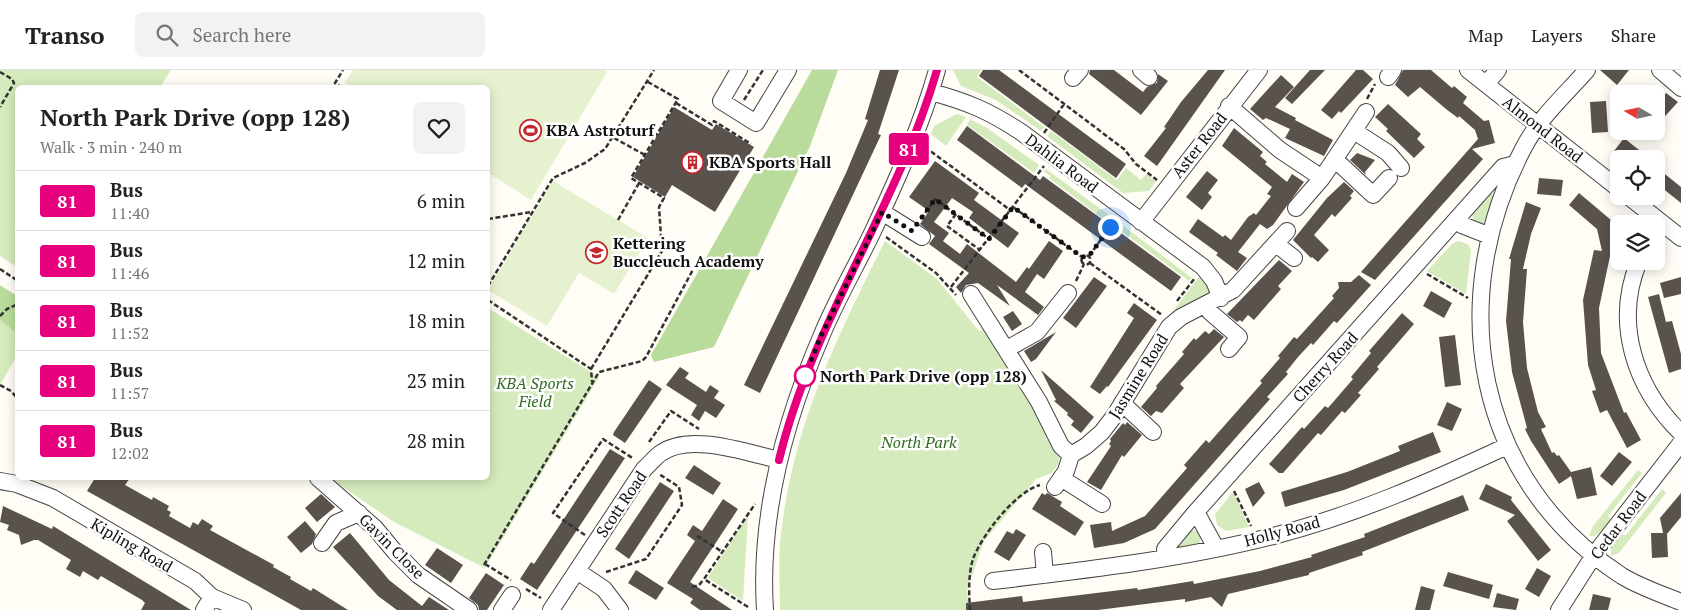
<!DOCTYPE html>
<meta charset="utf-8">
<style>
:root{--surface:#fff;--page:#f2f2f2;--text:#222;--muted:#767676;--line:#e0e0e0}
body{margin:0;font-family:"PT Serif",serif;background:var(--page);color:var(--text);height:100vh;display:flex;flex-direction:column;font-size:19px;white-space:nowrap}
*{box-sizing:border-box;margin:0}
p{font-size:16px;color:var(--muted)}
.icon{flex:none;width:28px;height:28px;fill:none;stroke:currentColor;stroke-width:2;stroke-linecap:round;stroke-linejoin:round}
.map{position:relative;flex:1;overflow:hidden}
.panel{position:absolute;left:15px;top:15px;width:475px;height:395px;display:flex;flex-direction:column;background:var(--surface);border-radius:8px;box-shadow:0 2px 12px #0003}
.panel>*{flex:none}
.badge{padding:0 10px;border-radius:4px;font-size:18px;line-height:32px}
.needle{width:32px;rotate:279deg}
.fabs{position:absolute;left:1610px;top:15px;display:grid;gap:10px}
.fabs a{display:grid;place-items:center;width:55px;height:55px;border-radius:8px;background:var(--surface);box-shadow:0 2px 12px #0003;font-size:25px}
.you{position:absolute;width:25px;height:25px;margin:-12px;border:4px solid #fff;border-radius:50%;background:#1a73e8;box-shadow:0 0 0 8px #1a73e833}
.map>.badge{position:absolute;translate:-50% -50%;box-shadow:0 0 0 2px #fff}
.round{display:grid;place-items:center;flex:none;width:52px;height:52px;border-radius:8px;background:var(--page)}
.overview{display:flex;align-items:center;justify-content:space-between;height:85px;padding:0 25px}
h1{font-size:24px;font-weight:600;line-height:38px}
ul{padding:0;list-style:none}
li{display:flex;align-items:center;gap:15px;height:60px;padding:0 25px;border-top:1px solid var(--line)}
li div{flex:1}
li b{display:block;font-size:19px}
li em{font-style:normal}
li .badge{min-width:55px;font-weight:700;text-align:center}
header{display:flex;align-items:center;gap:30px;box-sizing:border-box;height:70px;padding:0 25px;background:var(--surface);border-bottom:1px solid var(--line)}
header strong{font-size:24px}
nav{display:flex;gap:28px;margin-inline-start:auto;font-size:18px}
.search{width:350px;height:45px;background:var(--page);display:flex;align-items:center;gap:12px;box-sizing:border-box;padding:0 18px;border-radius:8px;color:var(--muted);font-size:19px}
.map>svg:first-child{display:block}
.green{fill:#d5ebbd}
.forest{fill:#b9dc9c}
.pitch{fill:#e6f2cf}
.building{fill:#5a524d}
.lines{fill:none;stroke-linecap:round;stroke-linejoin:round}
.minor-casing{stroke:#444;stroke-width:18}
.path{stroke:#333;stroke-width:2.5;stroke-dasharray:5 2.5;stroke-linecap:butt}
.minor{stroke:#fff;stroke-width:16}
.line-casing{stroke:#fff;stroke-width:11}
.line{stroke:#e6007e;stroke-width:8}
.walk{stroke:#111;stroke-width:5;stroke-dasharray:0 9}
.stop-dot{fill:#fff;stroke:#e6007e;stroke-width:2.5}
.labels{text-anchor:middle;dominant-baseline:central;stroke-width:5;stroke-linejoin:round;paint-order:stroke}
.street-label{font-size:16px;fill:#111;stroke:#fff}
.poi-label{font-size:16px;font-weight:bold;fill:#111;stroke:#fff;text-anchor:start}
.stop-label{font-size:16px;font-weight:bold;fill:#111;stroke:#fff;text-anchor:start}
.park-label{font-size:16px;font-style:italic;fill:#2f6b1f;stroke:#fff}
</style>
<header>
<strong>Transo</strong>
<div class="search"><svg class="icon" aria-label="search" viewBox="0 0 24 24"><circle cx="10" cy="10" r="6"/><path d="M15 15l6 6"/></svg>Search here</div>
<nav><a>Map</a><a>Layers</a><a>Share</a></nav>
</header>
<div class="map">
<svg width="1681" height="540" viewBox="0 0 1681 540">
<rect width="100%" height="100%" fill="#fffdf5"/>
<!-- green -->
<path class="green" d="M0,0H171L160,17L18,18L17,197L0,186Z
M953,0H981L977,7L1044,57L1041,61L996,30L961,16Z
M957,44L966,47L946,76L931,64L934,56Z
M970,49L987,58L1039,95L1034,103L967,55Z
M1051,61L1117,110L1126,98L1141,110L1146,104L1156,111L1149,121L1123,123L1047,66Z
M1046,99L1113,148L1109,153L1049,108L1050,106L1043,101Z
M1491,122L1494,127L1483,155L1474,151L1472,144Z
M1117,151L1192,208L1189,211L1116,157L1114,159L1112,158Z
M885,171L937,209L979,261L984,259L1036,340L1047,370L1059,386V393L1052,403L1036,409L984,471L967,520L969,540H780C780,515 778,489 781,464C794,352 836,270 885,171Z
M1458,171L1468,174L1471,181L1466,224L1427,201L1452,174Z
M1201,204L1210,219L1209,225L1170,245Z
M488,238L599,307L485,498L394,452L330,408H488Z
M0,250L18,263L17,285L0,315Z
M1638,400L1642,403L1608,446L1612,450L1602,461L1594,466H1589L1593,456Z
M1662,419L1666,423L1619,483L1611,486V476L1619,465H1626Z
M1233,422L1249,457L1226,461L1217,455L1215,444Z
M748,445L743,531L708,508Z
M1191,460L1197,461L1201,468L1199,474L1179,477L1178,474Z"/>
<!-- forest -->
<path class="forest" d="M812,0H838L810,76L714,277L654,292L651,285Z
M0,215L17,226V263L0,250Z"/>
<!-- pitch -->
<path class="pitch" d="M353,0H604L607,2L531,130L488,103V18L352,17L345,13Z
M553,111L648,168L614,224L579,203L547,256L488,220Z"/>
<!-- building -->
<path class="building" d="M880,0H899L878,64L881,65L760,323L744,315L846,103L868,50L865,49Z
M983,0H999L1126,94L1116,108L979,6Z
M1090,0H1114L1143,22L1147,17L1157,13L1158,4L1168,11L1141,45L1089,4Z
M1208,0H1225L1157,96L1144,86L1166,58L1164,57L1181,32Z
M1310,0H1325L1292,34L1285,28Z
M1356,0H1363L1373,9L1341,43L1339,41L1332,49L1321,40Z
M1403,0H1431L1452,18L1454,16L1467,27L1463,33L1484,51L1489,50L1495,73L1472,79L1483,89L1375,210L1361,202L1478,69L1475,60L1459,46L1458,48L1446,39L1420,17L1408,27L1395,15Z
M1600,0H1629L1617,15Z
M1281,5L1294,17L1275,37L1296,48L1295,50L1333,70L1324,86L1285,68L1290,59L1266,48L1263,50L1250,39Z
M1666,23L1678,32L1656,56V35Z
M1606,31L1608,62L1592,63L1590,32Z
M1388,34L1421,64L1417,69L1425,77L1414,88L1386,61L1388,59L1375,47Z
M674,37L712,60L716,54L754,77L715,142L672,115L665,127L633,107Z
M967,56L1040,110L1043,106L1181,207L1171,221L1025,114L1022,118L957,70Z
M1234,58L1263,82L1260,86L1267,92L1265,94L1287,112L1292,104L1304,112L1273,155L1267,159L1260,154L1238,182L1247,188L1237,201L1216,185L1218,183L1189,162L1198,149L1223,167L1225,165L1231,170L1248,147L1254,143L1256,145L1271,126L1267,124L1272,117L1222,76Z
M1624,68L1634,76L1651,89H1624L1614,81Z
M1357,83L1375,90L1365,102L1366,105L1350,90Z
M935,91L979,123L974,130L1019,163L1008,178L969,148L973,142L952,128L934,152L949,163L943,171L960,184L967,174L1016,212L1027,197L1029,199L1049,171L1063,181L1044,209L1037,204L1025,222L1044,237L1038,245L997,215L1010,236L978,213L966,215L961,223L956,217L969,203L929,174L935,166L920,154L929,141L909,127Z
M1656,97L1681,117V133L1656,113Z
M1207,101L1218,110L1208,123L1212,127L1202,140L1186,127Z
M1539,108L1563,110L1561,126L1537,124Z
M1344,112L1354,121L1350,126L1352,128L1335,147L1332,144L1314,165L1329,180L1318,192L1312,187L1311,188L1293,170L1327,128Z
M1579,123L1611,150L1616,171L1613,172L1599,238L1601,283L1624,343L1626,342L1641,370L1627,378L1607,340L1600,343L1592,321L1596,320L1588,295L1583,230L1594,180L1602,181L1597,159L1569,135Z
M1526,132L1541,138L1531,164L1523,199H1527L1523,252L1527,298L1538,342L1546,357L1541,359L1552,383L1554,382L1557,386L1559,385L1571,402L1591,397L1597,425L1577,429L1571,406L1559,414L1531,371L1525,359L1527,358L1512,302L1506,251L1511,189H1509Z
M1279,190L1292,201L1278,216L1281,219L1254,250L1248,245L1242,252L1240,250L1237,252L1227,244Z
M1359,205L1371,215L1337,253L1334,251L1313,275L1311,273L1298,287L1286,302L1288,304L1267,327L1270,329L1155,459L1124,473L1094,478L1090,455L1111,452L1112,461L1145,446L1187,398L1184,395L1206,370L1209,373L1262,313L1260,311L1280,288L1278,286L1294,267L1297,269L1334,228L1332,226L1339,218L1338,212H1351Z
M1094,207L1107,216L1076,258L1063,248Z
M1681,207V224L1664,228L1660,213Z
M1431,221L1452,233L1444,248L1423,236Z
M1659,224L1666,252L1672,251L1681,284V299L1669,303L1648,227Z
M1134,233L1157,250L1108,317L1107,316L1100,324L1090,317L1134,248L1127,243Z
M1013,241L1022,254L1012,261L1003,247Z
M1402,243L1414,254L1377,297L1379,299L1358,323L1361,325L1345,343L1342,341L1321,365L1318,363L1283,403H1279L1269,394L1302,357L1304,359L1325,336L1328,338L1353,309L1351,307L1371,283L1369,281Z
M1214,259L1224,267L1180,314L1184,318L1162,343L1156,341L1151,346L1141,337L1157,318L1156,316L1184,284L1182,282L1194,268L1196,270L1205,261L1209,264Z
M1056,262L1036,289L1031,292L1024,281Z
M1455,265L1461,315L1445,317L1439,267Z
M680,297L689,303L685,308L706,322L710,315L719,321L714,328L725,335L716,348L705,341L699,351L691,345L697,335L666,315Z
M1041,300L1094,347L1081,363L1071,355L1074,351L1067,345L1068,343L1054,331L1056,330Z
M649,310L662,319L625,373L613,365L614,362Z
M1447,332L1462,339L1452,361L1437,355Z
M1127,352L1142,365L1124,387L1122,385L1101,420L1087,412L1111,376L1109,374L1111,371L1110,369L1123,353L1125,355Z
M1433,362L1441,382L1344,420L1285,437L1281,422L1347,402L1400,381L1398,376Z
M610,379L625,388L537,520L520,509L531,492L534,494Z
M1619,382L1632,392L1612,416L1600,406Z
M694,395L721,413L713,425L685,408Z
M95,408H130L125,415L152,430L153,427L169,436L167,440L171,442L169,446L190,458L193,452L198,455L202,449L213,456L210,460L274,495L273,497L291,507L290,509L311,521L313,518L348,540H301L87,421Z
M660,412L674,421L629,489L615,479Z
M1259,412L1265,423L1253,437L1245,419Z
M1486,414L1512,427L1511,430L1551,480L1538,491L1507,451L1515,445L1479,429Z
M1042,423L1045,425L1047,423L1062,432L1060,436L1084,452L1075,466L1032,439Z
M1681,423V447L1667,464L1668,487L1652,488L1651,463H1663L1660,448Z
M321,424L335,437L317,452L305,438Z
M1463,425L1469,440L1362,482L1363,485L1309,503V505L1228,524L1222,537L1211,527L1185,532V529L1098,540H966V533L1022,526L1023,532L1137,518L1138,520L1193,511L1194,514L1260,501L1312,487L1311,485L1365,467L1364,464Z
M723,429L738,439L690,512L732,540H700L690,533L693,529L667,513L695,471L687,465L693,455L702,461Z
M3,436L52,459L53,456L191,540H141L145,533L142,530L101,506L98,510L83,501L80,507L66,499L71,490L38,470H34L21,475L19,465L7,460L9,455L0,452Z
M305,451L316,464L312,474L301,483L287,467Z
M1016,459L1026,465L1009,491L994,482L1007,461L1013,464Z
M350,463L389,510L422,536L429,527L449,540H397L378,526L333,477Z
M437,478L463,495L451,513L425,495Z
M1537,498L1551,506L1539,527L1525,519Z
M636,500L664,518L656,530L628,513Z
M1448,502L1493,515L1489,529L1443,516Z
M486,503L504,515L487,540H479L478,535L469,528Z
M1421,516L1435,520L1430,540H1415Z
M1497,523L1519,529L1516,540L1493,537Z
M1593,524L1611,528L1608,540H1589Z"/>
<g class="lines">
<defs>
<path id="minor" d="M739,0L721,31L756,53L788,0
M1141,0L1149,7
M1468,0L1619,119
M1587,0C1565,25 1538,49 1523,79C1444,230 1474,410 1622,506C1640,517 1661,524 1681,532
M1660,0L1681,18
M1388,7L1393,0
M1073,8L1080,0
M1486,14L1498,0
M931,22C968,32 989,41 1021,62L1203,197L1214,211L1221,228
M1229,36L1280,80L1322,108L1366,42
M1354,61L1388,83L1401,98
M1334,91L1342,96L1373,125L1389,108
M1628,126L1681,168
M1296,138L1322,108
M882,142L922,167
M1456,150L1462,155L1490,166
M1141,152L1259,0
M1276,174L1294,188
M1639,191C1613,253 1635,318 1681,363
M971,224L1039,332L1061,376L1071,385
M1207,235L1210,242L1239,267L1229,279
M1007,279L1037,262L1068,223
M1122,333L1153,362
M318,408L375,458L395,482L418,505L469,540
M1061,408L1102,434
M0,411L17,414L53,428L195,511L212,527L243,540
M1055,417L1066,401L1071,385L1086,376L1102,362L1115,345L1169,257L1181,247L1233,220L1287,161
M1194,444L1200,449L1216,478
M322,473L336,453L359,443
M1043,482L1045,505
M1166,488L1165,479L1194,444L1503,97L1515,94
M577,501L604,519L620,540
M993,511C1088,500 1184,489 1277,465C1357,444 1432,411 1507,376
M204,540L212,527
M502,540L512,525
M551,540L644,399C650,394 655,387 661,383C690,362 747,383 779,390
M765,540C759,446 784,353 821,267C836,230 857,195 874,159C898,107 922,54 937,0
M1559,540L1594,485L1681,373"/>
</defs>
<!-- minor casing -->
<use href="#minor" class="minor-casing"/>
<!-- path -->
<path class="path" d="M1019,0L1124,79L1136,94L1157,110
M0,2L12,9L14,13L0,37
M342,18L335,13L343,0
M1367,29L1375,14
M744,30L763,0
M676,33L712,55L714,51L751,74
M1044,63L1064,34
M614,68L645,85
M925,77L1010,140
M1013,137L1082,187
M956,144L947,156L980,180
M488,149L532,142
M921,149L935,129L989,169
M618,150L639,113
M886,167L936,203L956,225
M1081.5 190a4.5 4.5 0 1 1 9 0a4.5 4.5 0 1 1-9 0Z
M1089,186L1116,149
M1090,193L1162,245
M0,199L18,211
M1427,204L1468,228
M1076,211L1084,194
M488,216L553,108L585,93L605,79L654,0
M951,217L1044,96
M488,230L591,299L592,312
M1177,231L1195,208
M0,246L7,239L18,234
M591,299L662,181L659,137L664,128L631,108L678,29L648,12
M0,315L11,321L18,329
M649,372L671,341L699,359
M1234,421L1251,456
M585,465L553,443L603,369L634,389
M697,466L721,481
M485,494L511,510
M484,495L599,302L642,291L646,287L696,194
M606,502L646,489L682,435L679,417L659,404
M692,517L699,515L704,509
M526,519L541,528
M748,537L704,509L755,434
M970,540C969,524 968,505 973,489C982,465 1015,422 1040,415"/>
<!-- minor -->
<use href="#minor" class="minor"/>
</g>
<g class="lines">
<defs>
<path id="line" d="M779,390C812,252 898,136 937,0"/>
</defs>
<!-- line casing -->
<use href="#line" class="line-casing"/>
<!-- line -->
<use href="#line" class="line"/>
<!-- walk -->
<path class="walk" d="M805,306L821,266L882,142L912,161L935,129L989,169L1013,137L1082,187L1089,186L1110,157"/>
</g>
<!-- icons -->
<defs>
<symbol id="stadium-ring" viewBox="-11 -11 22 22"><circle r="9.5" fill="#fff" stroke="#c4262e" stroke-width="1.5"/><path d="M0-5a6.5 5 0 1 0 0 10a6.5 5 0 1 0 0-10ZM-3.5-1.8h7v3.6h-7Z" fill="#c4262e"/></symbol>
<symbol id="building-ring" viewBox="-11 -11 22 22"><circle r="9.5" fill="#fff" stroke="#c4262e" stroke-width="1.5"/><path d="M-4-6H4V6H1V3H-1V6H-4ZM-2.5-4.3h1.7v1.8h-1.7ZM.8-4.3h1.7v1.8H.8ZM-2.5-1h1.7V.8h-1.7ZM.8-1h1.7V.8H.8Z" fill="#c4262e"/></symbol>
<symbol id="school-ring" viewBox="-11 -11 22 22"><circle r="9.5" fill="#fff" stroke="#c4262e" stroke-width="1.5"/><path d="M0-5L7-2L0 1L-7-2ZM-4 1L0 2.5L4 1V4Q0 6-4 4Z" fill="#c4262e"/></symbol>
</defs>
<g fill-rule="evenodd">
<use href="#stadium-ring" x="518" y="48" width="25" height="25"/>
<use href="#building-ring" x="680" y="80" width="25" height="25"/>
<use href="#school-ring" x="584" y="170" width="25" height="25"/>
</g>
<!-- markers -->
<circle class="stop-dot" cx="805" cy="306" r="10"/>
<g class="labels">
<!-- street labels -->
<g class="street-label">
<text transform="translate(1543 59) rotate(38)">Almond Road</text>
<text transform="translate(1199 75) rotate(-52)">Aster Road</text>
<text transform="translate(1062 93) rotate(37)">Dahlia Road</text>
<text transform="translate(1325 297) rotate(-48)">Cherry Road</text>
<text transform="translate(1138 306) rotate(-58)">Jasmine Road</text>
<text transform="translate(621 434) rotate(-56)">Scott Road</text>
<text transform="translate(1618 455) rotate(-53)">Cedar Road</text>
<text transform="translate(1282 461) rotate(-15)">Holly Road</text>
<text transform="translate(132 475) rotate(30)">Kipling Road</text>
<text transform="translate(392 476) rotate(45)">Gavin Close</text>
</g>
<!-- poi labels -->
<g class="poi-label">
<text x="546" y="60">KBA Astroturf</text>
<text x="709" y="92">KBA Sports Hall</text>
<text x="613" y="173">Kettering<tspan x="613" dy="18">Buccleuch Academy</tspan></text>
</g>
<!-- stop labels -->
<g class="stop-label">
<text x="820" y="306">North Park Drive (opp 128)</text>
</g>
<!-- park labels -->
<g class="park-label">
<text x="535" y="313">KBA Sports<tspan x="535" dy="18">Field</tspan></text>
<text x="919" y="372">North Park</text>
</g>
</g>
</svg>
<div class="fabs">
<a><svg class="needle" viewBox="-14 -14 28 28"><path d="M0-13l5 13h-10z" fill="#e53935"/><path d="M0 13l5-13h-10z" fill="#767676"/></svg></a>
<a><svg class="icon" aria-label="locate" viewBox="0 0 24 24"><circle cx="12" cy="12" r="6"/><path d="M12 2v4M12 18v4M2 12h4M18 12h4"/></svg></a>
<a><svg class="icon" aria-label="layers" viewBox="0 0 24 24"><path d="M12 4l9 5-9 5-9-5zM3 14l9 5 9-5"/></svg></a>
</div>
<div class="you" style="left:1110px;top:157px"></div>
<b class="badge" style="left:909px;top:79px;background:#e6007e;color:#fff">81</b>
<section class="panel">
<div class="overview"><div><h1>North Park Drive (opp 128)</h1><p>Walk · 3 min · 240 m</p></div><a class="round"><svg class="icon" aria-label="heart" viewBox="0 0 24 24"><path d="M12 20l-8-8c-3-5 5-10 8-4 3-6 11-1 8 4z"/></svg></a></div>
<ul>
<li><span class="badge" style="background:#e6007e;color:#fff">81</span><div><b>Bus</b><p>11:40</p></div><em>6 min</em></li>
<li><span class="badge" style="background:#e6007e;color:#fff">81</span><div><b>Bus</b><p>11:46</p></div><em>12 min</em></li>
<li><span class="badge" style="background:#e6007e;color:#fff">81</span><div><b>Bus</b><p>11:52</p></div><em>18 min</em></li>
<li><span class="badge" style="background:#e6007e;color:#fff">81</span><div><b>Bus</b><p>11:57</p></div><em>23 min</em></li>
<li><span class="badge" style="background:#e6007e;color:#fff">81</span><div><b>Bus</b><p>12:02</p></div><em>28 min</em></li>
</ul>
</section>
</div>
